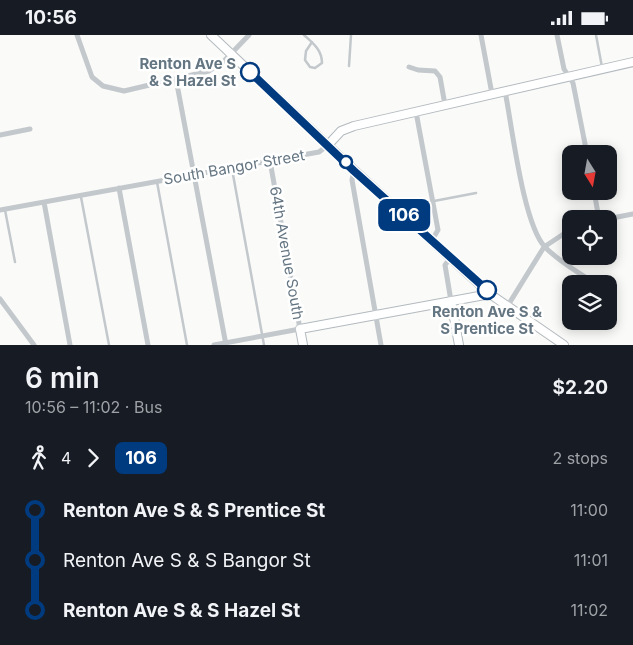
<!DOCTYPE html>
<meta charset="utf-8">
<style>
:root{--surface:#171b24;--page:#20242c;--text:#f1f3f6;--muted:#9ea1a6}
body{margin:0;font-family:Inter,sans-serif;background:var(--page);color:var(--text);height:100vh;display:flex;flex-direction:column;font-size:19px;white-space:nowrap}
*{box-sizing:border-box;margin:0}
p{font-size:16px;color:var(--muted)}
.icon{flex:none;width:28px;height:28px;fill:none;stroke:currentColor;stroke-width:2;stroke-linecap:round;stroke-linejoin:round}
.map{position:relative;height:310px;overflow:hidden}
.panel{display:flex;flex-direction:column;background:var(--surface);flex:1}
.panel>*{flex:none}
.badge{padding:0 10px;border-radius:8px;font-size:18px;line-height:32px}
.needle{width:32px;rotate:169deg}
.fabs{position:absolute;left:562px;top:110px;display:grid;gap:10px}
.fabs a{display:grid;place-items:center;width:55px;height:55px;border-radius:10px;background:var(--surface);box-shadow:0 2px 12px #0003;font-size:25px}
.map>.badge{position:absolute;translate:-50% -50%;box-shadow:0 0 0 2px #fff}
.legs{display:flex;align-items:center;gap:8px;height:55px;padding:0 25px;font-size:16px}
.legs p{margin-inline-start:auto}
.summary{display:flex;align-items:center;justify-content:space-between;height:85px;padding:0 25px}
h1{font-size:28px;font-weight:600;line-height:38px}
ul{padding:0 25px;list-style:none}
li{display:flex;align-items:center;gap:18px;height:50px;font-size:19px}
li i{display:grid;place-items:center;width:8px;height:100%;margin:0 6px;background:currentColor}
li i::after{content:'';width:12px;height:12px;margin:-6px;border:4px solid;border-radius:50%;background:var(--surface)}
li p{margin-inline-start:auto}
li:first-child i{background:linear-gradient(#0000 50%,currentColor 0)}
li:last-child i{background:linear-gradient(currentColor 50%,#0000 0)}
.status{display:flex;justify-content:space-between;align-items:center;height:35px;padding:0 25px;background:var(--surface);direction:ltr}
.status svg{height:14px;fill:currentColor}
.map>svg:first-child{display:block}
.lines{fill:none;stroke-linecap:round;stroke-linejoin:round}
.secondary-casing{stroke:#b3babf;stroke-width:10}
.lane{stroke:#c3c8cc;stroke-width:2.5}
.street{stroke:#c3c8cc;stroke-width:5}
.secondary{stroke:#fff;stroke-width:8}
.line-1-casing{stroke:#fff;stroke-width:11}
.line-1{stroke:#003b80;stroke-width:8}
.stop-1-dot{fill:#fff;stroke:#003b80;stroke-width:2.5}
.labels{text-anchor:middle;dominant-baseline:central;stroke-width:5;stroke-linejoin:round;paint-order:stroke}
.stop-label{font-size:15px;font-weight:bold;fill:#657683;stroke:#fff;text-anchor:end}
.street-label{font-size:15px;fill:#657683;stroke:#fff}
</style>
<div class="status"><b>10:56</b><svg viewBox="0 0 49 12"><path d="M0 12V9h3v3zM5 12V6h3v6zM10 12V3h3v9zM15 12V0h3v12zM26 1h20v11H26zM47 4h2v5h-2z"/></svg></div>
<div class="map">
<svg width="633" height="310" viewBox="0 0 633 310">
<rect width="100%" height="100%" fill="#fafaf8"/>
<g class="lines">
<defs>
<path id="secondary" d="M211,0L354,135L490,259L564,310
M328,110L341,96L354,91L633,27
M451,266L459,310
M303,310L300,294L490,259"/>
</defs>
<!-- secondary casing -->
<use href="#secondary" class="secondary-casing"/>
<!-- lane -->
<path class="lane" d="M304,0C313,8 322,15 322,28L315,33L310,32L305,25L306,16L312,7
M596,0L602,32
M349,31L351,0
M232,134L264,310
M157,147L187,310
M81,162L109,310
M434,166L476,158
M5,175L15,227"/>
<!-- street -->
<path class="street" d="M77,0L92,42L103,51L124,56L209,36L224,26L249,0
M481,0L492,59
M557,0L564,34L573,48L587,119
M409,32L418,35L435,36L440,42L445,70
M176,44L226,310
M505,56C512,91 523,189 545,212C559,227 579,237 595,249
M416,77L438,195L432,205
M0,100L30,94
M354,135L352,145L381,310
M119,153L148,310
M594,156L599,184
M44,167L70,310
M0,175L319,117L328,110
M607,184L633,179
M0,264L34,310
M451,266L445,230L451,222
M507,272L544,212L571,194
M214,310L300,294L270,126"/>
<!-- secondary -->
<use href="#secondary" class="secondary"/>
</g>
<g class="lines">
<defs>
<path id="line-1" d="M250,37L354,136L487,255"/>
</defs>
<!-- line-1 casing -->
<use href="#line-1" class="line-1-casing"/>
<!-- line-1 -->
<use href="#line-1" class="line-1"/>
</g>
<!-- markers -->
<g class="stop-1-dot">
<circle cx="250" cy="37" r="9"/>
<circle cx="346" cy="127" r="6"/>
<circle cx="487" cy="255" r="9"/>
</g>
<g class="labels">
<!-- stop labels -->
<g class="stop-label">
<text x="236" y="28">Renton Ave S<tspan x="236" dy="17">&amp; S Hazel St</tspan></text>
<text x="487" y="276" text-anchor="middle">Renton Ave S &amp;<tspan x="487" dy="17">S Prentice St</tspan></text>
</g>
<!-- street labels -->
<g class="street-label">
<text transform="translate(234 132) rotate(-10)">South Bangor Street</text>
<text transform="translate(287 218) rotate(80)">64th Avenue South</text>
</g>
</g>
</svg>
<div class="fabs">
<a><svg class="needle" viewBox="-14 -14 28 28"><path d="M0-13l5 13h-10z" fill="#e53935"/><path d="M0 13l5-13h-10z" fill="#9ea1a6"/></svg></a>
<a><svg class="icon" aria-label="locate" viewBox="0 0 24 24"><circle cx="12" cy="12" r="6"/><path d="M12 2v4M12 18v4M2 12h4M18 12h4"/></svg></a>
<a><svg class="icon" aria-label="layers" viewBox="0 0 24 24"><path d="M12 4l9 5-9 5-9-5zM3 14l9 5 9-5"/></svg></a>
</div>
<b class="badge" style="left:404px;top:180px;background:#003b80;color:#fff">106</b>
</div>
<section class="panel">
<div class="summary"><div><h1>6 min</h1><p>10:56 – 11:02 · Bus</p></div><b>$2.20</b></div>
<div class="legs"><svg class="icon" aria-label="walk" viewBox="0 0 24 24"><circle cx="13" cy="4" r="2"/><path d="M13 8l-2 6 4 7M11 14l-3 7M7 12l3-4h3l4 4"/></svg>4<svg class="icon" aria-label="forward" viewBox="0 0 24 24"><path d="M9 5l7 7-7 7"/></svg><b class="badge" style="background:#003b80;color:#fff">106</b><p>2 stops</p></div>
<ul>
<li><i style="color:#003b80"></i><b>Renton Ave S &amp; S Prentice St</b><p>11:00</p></li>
<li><i style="color:#003b80"></i><span>Renton Ave S &amp; S Bangor St</span><p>11:01</p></li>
<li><i style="color:#003b80"></i><b>Renton Ave S &amp; S Hazel St</b><p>11:02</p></li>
</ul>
</section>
